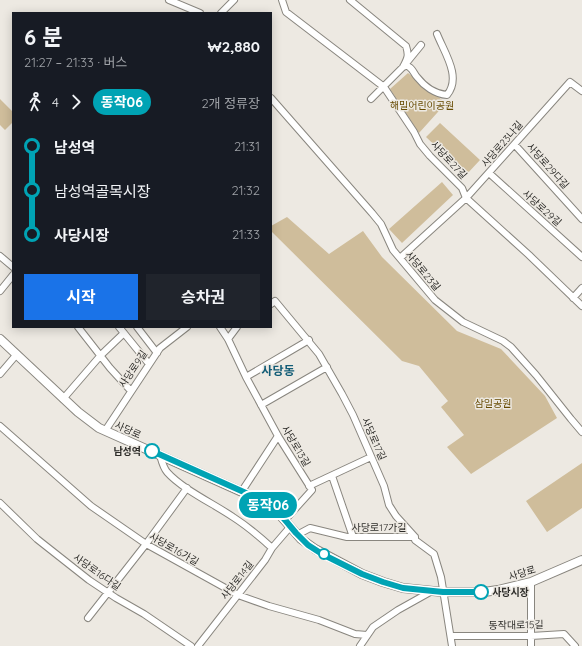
<!DOCTYPE html>
<html lang="ko">
<meta charset="utf-8">
<style>
:root{--surface:#171b24;--page:#20242c;--text:#f1f3f6;--muted:#9ea1a6;--accent:#1a73e8}
body{margin:0;font-family:Quicksand,"Noto Sans KR",sans-serif;background:var(--page);color:var(--text);height:100vh;display:flex;flex-direction:column;font-size:15px;white-space:nowrap}
*{box-sizing:border-box;margin:0}
p{font-size:13px;color:var(--muted)}
.icon{flex:none;width:22px;height:22px;fill:none;stroke:currentColor;stroke-width:2;stroke-linecap:round;stroke-linejoin:round}
.map{position:relative;flex:1;overflow:hidden}
.drawer{position:absolute;left:12px;top:12px;width:260px;height:316px;display:flex;flex-direction:column;background:var(--surface);border-radius:0px;box-shadow:0 2px 10px #0003}
.drawer>*{flex:none}
.badge{padding:0 8px;border-radius:13px;font-size:14px;line-height:26px}
.map>.badge{position:absolute;translate:-50% -50%;box-shadow:0 0 0 2px #fff}
.legs{display:flex;align-items:center;gap:6px;height:44px;padding:0 12px;font-size:13px}
.legs p{margin-inline-start:auto}
.overview{display:flex;align-items:center;justify-content:space-between;height:68px;padding:0 12px}
h1{font-size:22px;font-weight:700;line-height:30px}
.cta{display:flex;gap:8px;margin-top:auto;padding:8px 12px}
.cta a{flex:1;height:46px;border-radius:0px;background:var(--accent);color:#fff;font-size:16px;font-weight:700;line-height:46px;text-align:center}
.cta a+a{background:var(--page);color:var(--text)}
ul{padding:0 12px;list-style:none}
li{display:flex;align-items:center;gap:14px;height:44px;font-size:15px}
li i{display:grid;place-items:center;width:6px;height:100%;margin:0 5px;background:currentColor}
li i::after{content:'';width:10px;height:10px;margin:-5px;border:3px solid;border-radius:50%;background:var(--surface)}
li p{margin-inline-start:auto}
li:first-child i{background:linear-gradient(#0000 50%,currentColor 0)}
li:last-child i{background:linear-gradient(currentColor 50%,#0000 0)}
.map>svg:first-child{display:block}
.green{fill:#cfbd9b}
.lines{fill:none;stroke-linecap:round;stroke-linejoin:round}
.minor-casing{stroke:#89867f;stroke-width:8}
.major-casing{stroke:#89867f;stroke-width:10}
.minor{stroke:#fff;stroke-width:6}
.major{stroke:#fff;stroke-width:8}
.line-1-casing{stroke:#fff;stroke-width:9}
.line-1{stroke:#00a3b4;stroke-width:6}
.stop-1-dot{fill:#fff;stroke:#00a3b4;stroke-width:2}
.labels{text-anchor:middle;dominant-baseline:central;stroke-width:3;stroke-linejoin:round;paint-order:stroke}
.park-label{font-size:10px;fill:#674b02;stroke:#ede9e2}
.street-label{font-size:10px;fill:#2d2c29;stroke:#ede9e2}
.stop-label{font-size:10px;font-weight:bold;fill:#2d2c29;stroke:#ede9e2;text-anchor:end}
.quarter-label{font-size:12px;font-weight:bold;fill:#125c76;stroke:#ede9e2}
</style>
<div class="map">
<svg width="582" height="646" viewBox="0 0 582 646">
<rect width="100%" height="100%" fill="#ede9e2"/>
<!-- green -->
<path class="green" d="M408,73L446,103L419,133L390,89Z
M0,99L13,112V122L5,130L0,125Z
M440,123L480,160L466,175L426,137Z
M442,182L453,195L402,243L389,229Z
M287,217L329,254L363,231L382,257L457,331L501,349L545,396L557,418L471,474L447,447L464,435L441,407L448,401L419,366L402,361L271,231V226Z
M582,463V508L547,532L526,501Z"/>
<g class="lines">
<defs>
<path id="minor" d="M169,0L200,13
M282,0L286,12L384,87L414,132L420,144L430,156L462,188L466,198L529,255L582,306
M350,0L406,46C409,55 408,58 403,67
M221,13L234,0
M403,67C406,66 407,65 409,67C413,69 414,74 417,77C424,86 435,94 447,95C462,77 444,52 437,34
M271,98L372,213L381,224L393,250L435,300L463,322L503,341L511,347L536,375L571,419L582,432
M371,99L403,67L421,45
M515,145L582,219
M489,173L582,257
M0,256L13,267
M400,258L466,198L570,82L582,91
M0,291L13,275
M573,298L582,288
M271,304L275,301L319,354L342,394L353,415L384,486L389,505L396,516L415,537V540L434,554L441,577L452,646
M78,327L110,368L131,391
M119,327L149,364
M137,327L157,353
M220,327L228,339L246,377L278,436L312,490L285,520
M228,339L237,327
M0,374L17,354
M246,377L309,340
M63,399L101,355L124,333
M261,405L327,367
M0,426L91,506L146,544L238,595L269,606L319,620L355,634L367,635
M105,431L160,348L187,327
M160,455C162,462 163,467 167,472C182,489 214,504 233,517C247,526 260,537 272,548
M332,476L353,537
M309,486L371,457
M242,491L278,436
M0,503L37,539L89,580L116,598L144,614L191,646
M297,535L310,528L347,537H415
M88,618L146,544L187,488
M451,636H531L564,634L575,646
M198,646L265,560L272,548L290,527
M360,646L373,627L398,610L432,591
M531,646V582"/>
<path id="major" d="M0,339L78,412L99,428L260,500L280,515L301,539L315,549L362,574L383,582L403,588L443,592H484L498,590L531,582L582,560"/>
</defs>
<!-- minor casing -->
<use href="#minor" class="minor-casing"/>
<!-- major casing -->
<use href="#major" class="major-casing"/>
<!-- minor -->
<use href="#minor" class="minor"/>
<!-- major -->
<use href="#major" class="major"/>
</g>
<g class="lines">
<defs>
<path id="line-1" d="M152,451L246,493L268,505L280,514L296,533L308,545L322,554L362,574L383,582L403,588L443,592H481"/>
</defs>
<!-- line-1 casing -->
<use href="#line-1" class="line-1-casing"/>
<!-- line-1 -->
<use href="#line-1" class="line-1"/>
</g>
<!-- markers -->
<g class="stop-1-dot">
<circle cx="152" cy="451" r="7"/>
<circle cx="324" cy="554" r="5"/>
<circle cx="481" cy="592" r="7"/>
</g>
<g class="labels">
<!-- park labels -->
<g class="park-label">
<text x="422" y="105">해밀어린이공원</text>
<text x="493" y="403">삼일공원</text>
</g>
<!-- street labels -->
<g class="street-label">
<text transform="translate(502 144) rotate(-49)">사당로23나길</text>
<text transform="translate(449 160) rotate(47)">사당로27길</text>
<text transform="translate(548 166) rotate(48)">사당로29다길</text>
<text transform="translate(542 208) rotate(42)">사당로29길</text>
<text transform="translate(423 271) rotate(50)">사당로23길</text>
<text transform="translate(133 369) rotate(-56)">사당로9길</text>
<text transform="translate(128 430) rotate(24)">사당로</text>
<text transform="translate(374 439) rotate(66)">사당로17길</text>
<text transform="translate(296 446) rotate(59)">사당로13길</text>
<text x="379" y="527">사당로17가길</text>
<text transform="translate(174 549) rotate(30)">사당로16가길</text>
<text transform="translate(97 572) rotate(35)">사당로16다길</text>
<text transform="translate(522 573) rotate(-17)">사당로</text>
<text transform="translate(237 580) rotate(-52)">사당로14길</text>
<text transform="translate(516 625) rotate(-1)">동작대로15길</text>
</g>
<!-- stop labels -->
<g class="stop-label">
<text x="141" y="451">남성역</text>
<text x="492" y="592" text-anchor="start">사당시장</text>
</g>
<!-- quarter labels -->
<g class="quarter-label">
<text x="278" y="370">사당동</text>
</g>
</g>
</svg>
<b class="badge" style="left:268px;top:505px;background:#00a3b4;color:#fff">동작06</b>
<section class="drawer">
<div class="overview"><div><h1>6 분</h1><p>21:27 – 21:33 · 버스</p></div><b>₩2,880</b></div>
<div class="legs"><svg class="icon" aria-label="walk" viewBox="0 0 24 24"><circle cx="13" cy="4" r="2"/><path d="M13 8l-2 6 4 7M11 14l-3 7M7 12l3-4h3l4 4"/></svg>4<svg class="icon" aria-label="forward" viewBox="0 0 24 24"><path d="M9 5l7 7-7 7"/></svg><b class="badge" style="background:#00a3b4;color:#fff">동작06</b><p>2개 정류장</p></div>
<ul>
<li><i style="color:#00a3b4"></i><b>남성역</b><p>21:31</p></li>
<li><i style="color:#00a3b4"></i><span>남성역골목시장</span><p>21:32</p></li>
<li><i style="color:#00a3b4"></i><b>사당시장</b><p>21:33</p></li>
</ul>
<div class="cta"><a>시작</a><a>승차권</a></div>
</section>
</div>
